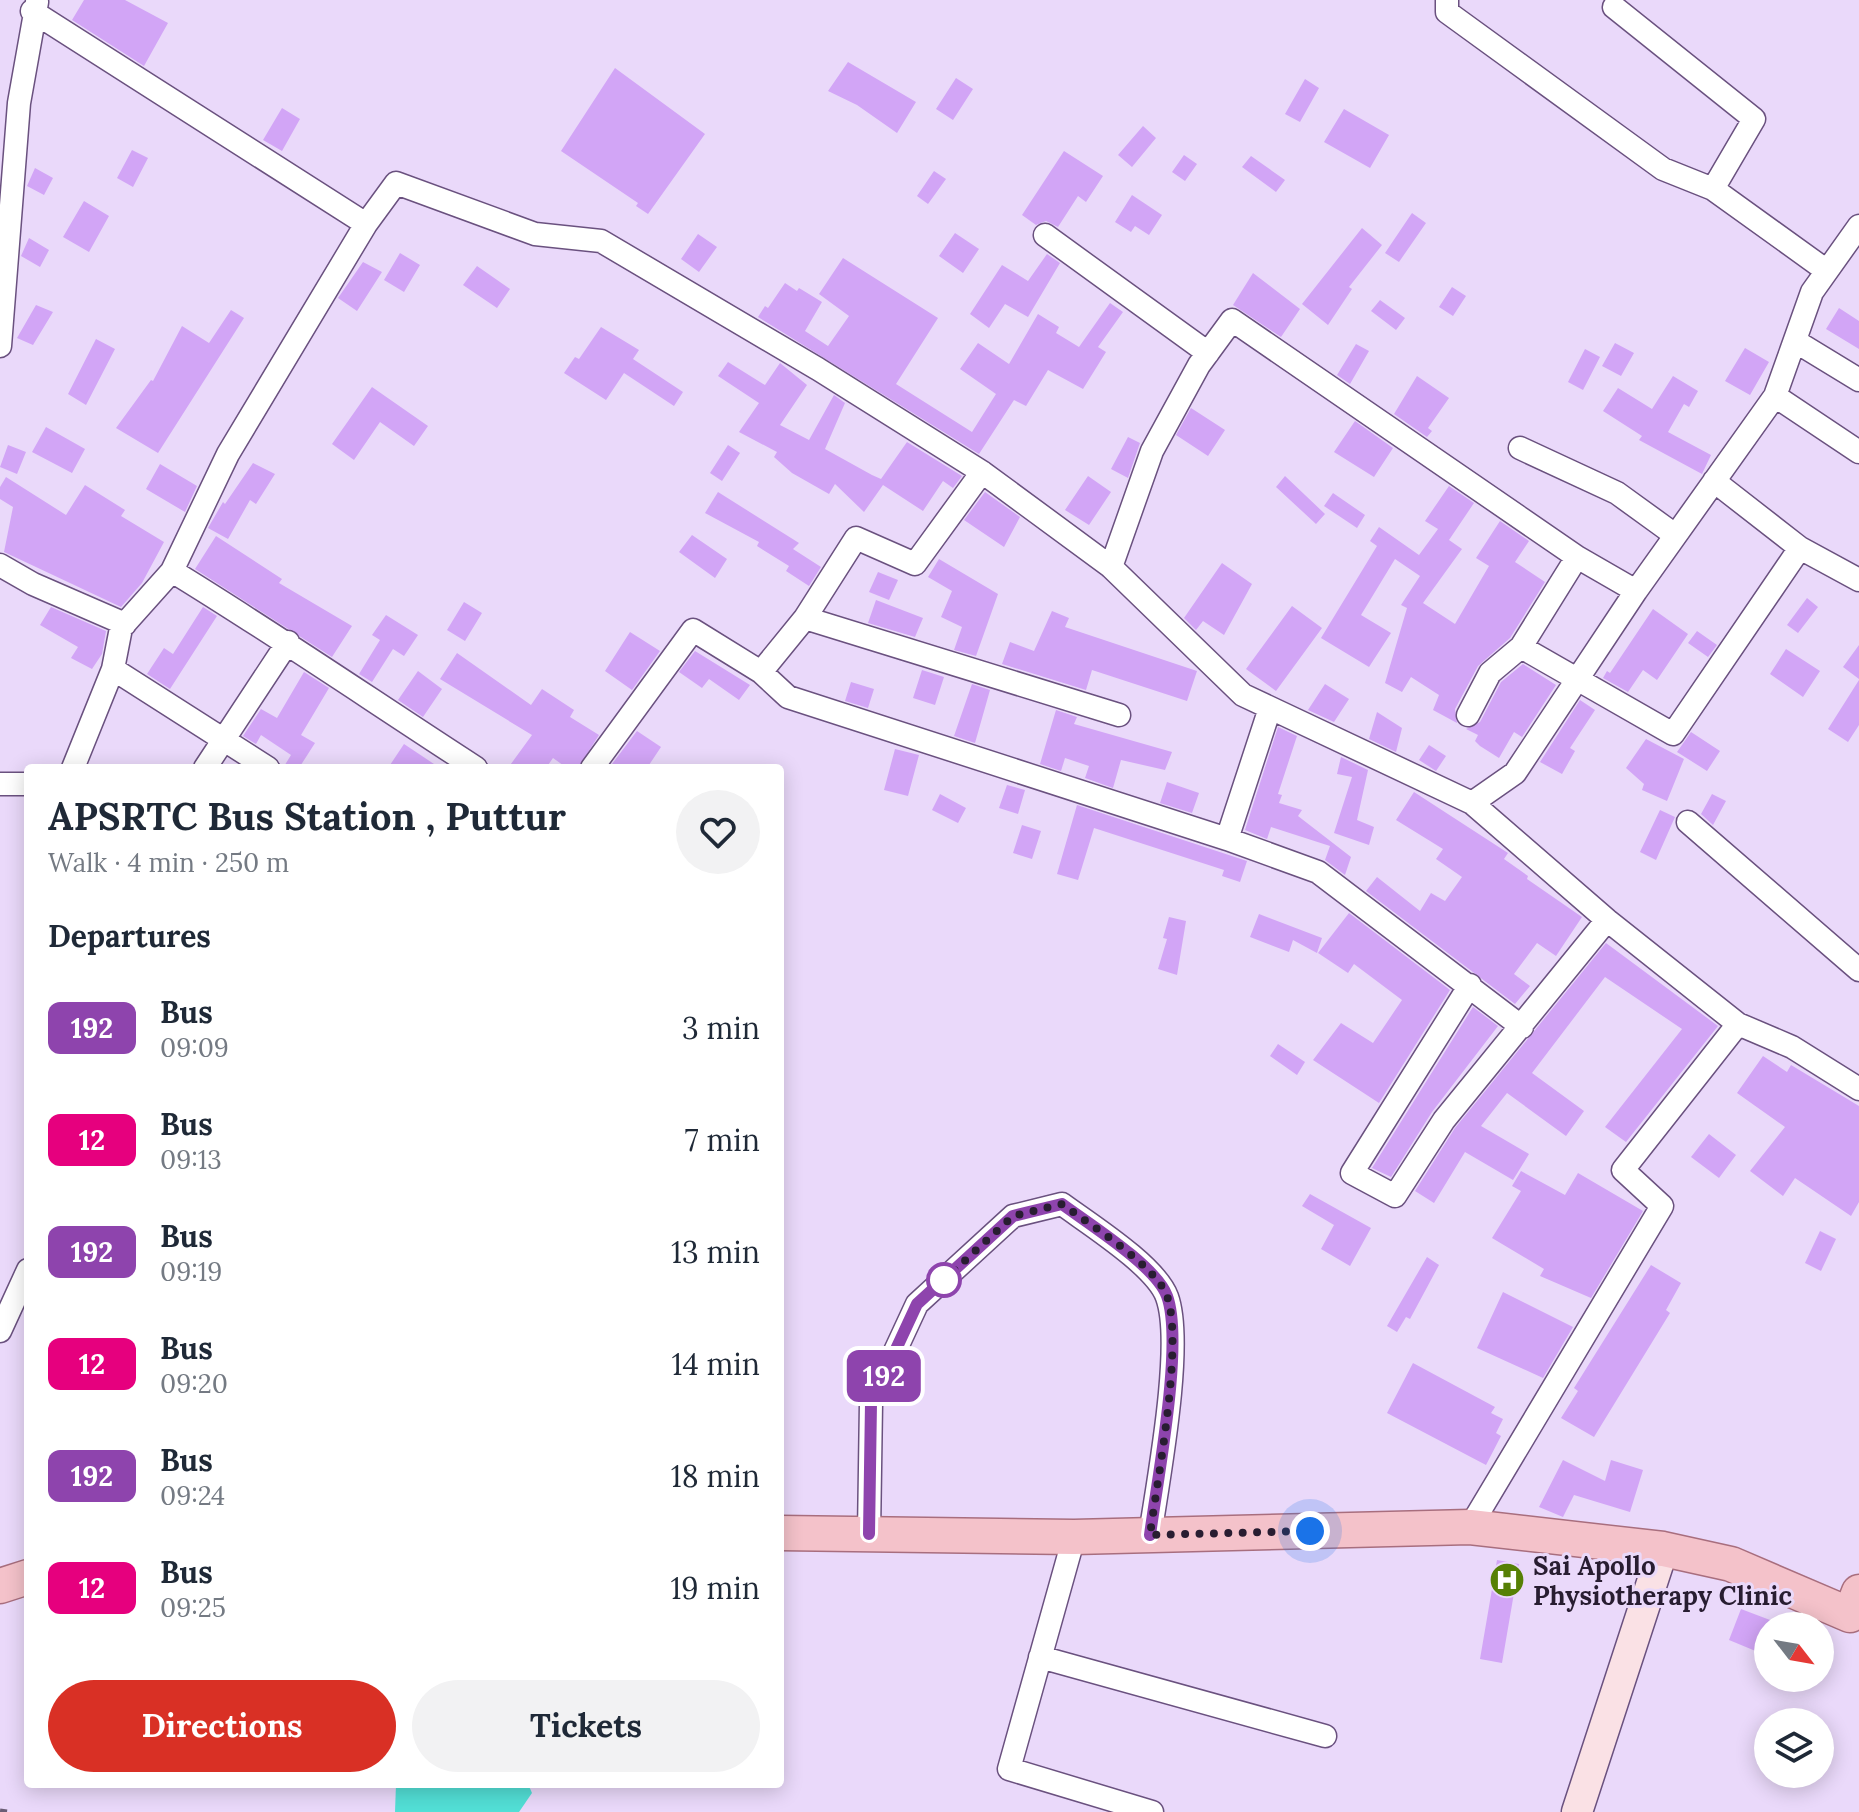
<!DOCTYPE html>
<meta charset="utf-8">
<style>
:root{--surface:#fff;--page:#f2f2f3;--text:#1f2937;--muted:#747a83;--accent:#d93025}
body{margin:0;font-family:Lora,serif;background:var(--page);color:var(--text);height:100vh;display:flex;flex-direction:column;font-size:30px;white-space:nowrap}
*{box-sizing:border-box;margin:0}
p{font-size:26px;color:var(--muted)}
.icon{flex:none;width:44px;height:44px;fill:none;stroke:currentColor;stroke-width:2;stroke-linecap:round;stroke-linejoin:round}
.map{position:relative;flex:1;overflow:hidden}
.details{position:absolute;left:24px;top:764px;width:760px;height:1024px;display:flex;flex-direction:column;background:var(--surface);border-radius:8px;box-shadow:0 4px 20px #0003}
.details>*{flex:none}
.badge{padding:0 16px;border-radius:12px;font-size:28px;line-height:52px}
.needle{width:52px;rotate:121deg}
.controls{position:absolute;left:1754px;top:1612px;display:grid;gap:16px}
.controls a{display:grid;place-items:center;width:80px;height:80px;border-radius:50%;background:var(--surface);box-shadow:0 4px 20px #0003;font-size:40px}
.you{position:absolute;width:40px;height:40px;margin:-20px;border:6px solid #fff;border-radius:50%;background:#1a73e8;box-shadow:0 0 0 12px #1a73e833}
.map>.badge{position:absolute;translate:-50% -50%;box-shadow:0 0 0 4px #fff}
h2{padding:0 24px;font-size:30px;line-height:72px}
.round{display:grid;place-items:center;flex:none;width:84px;height:84px;border-radius:42px;background:var(--page)}
.overview{display:flex;align-items:center;justify-content:space-between;height:136px;padding:0 24px}
h1{font-size:38px;font-weight:800;line-height:60px}
.action{display:flex;gap:16px;margin-top:auto;padding:16px 24px}
.action a{flex:1;height:92px;border-radius:48px;background:var(--accent);color:#fff;font-size:32px;font-weight:800;line-height:92px;text-align:center}
.action a+a{background:var(--page);color:var(--text)}
ul{padding:0;list-style:none}
li{display:flex;align-items:center;gap:24px;height:112px;padding:0 24px}
li div{flex:1}
li b{display:block;font-size:30px}
li em{font-style:normal}
li .badge{min-width:88px;font-weight:700;text-align:center}
.map>svg:first-child{display:block}
.water{fill:#52dfd6}
.building{fill:#d2a5f6}
.lines{fill:none;stroke-linecap:round;stroke-linejoin:round}
.minor-casing{stroke:#6a517f;stroke-width:25}
.secondary-casing{stroke:#6a517f;stroke-width:33}
.primary-casing{stroke:#a86e7e;stroke-width:37}
.minor{stroke:#fff;stroke-width:22}
.secondary{stroke:#fae1e5;stroke-width:30}
.primary{stroke:#f4c2ca;stroke-width:34}
.rail{stroke:#6a5d75;stroke-width:5;stroke-dasharray:12 6;stroke-linecap:butt}
.line-casing{stroke:#fff;stroke-width:18}
.line{stroke:#8e44ad;stroke-width:12}
.walk{stroke:#281d31;stroke-width:8;stroke-dasharray:0 14.4}
.stop-dot{fill:#fff;stroke:#8e44ad;stroke-width:4}
.labels{text-anchor:middle;dominant-baseline:central;stroke-width:6;stroke-linejoin:round;paint-order:stroke}
.poi-label{font-size:26px;font-weight:bold;fill:#281d31;stroke:#ead9fa;text-anchor:start}
</style>
<div class="map">
<svg width="1859" height="1812" viewBox="0 0 1859 1812">
<rect width="100%" height="100%" fill="#ead9fa"/>
<!-- water -->
<path class="water" d="M396,1784H528L532,1793L519,1812H395Z"/>
<!-- building -->
<path class="building" d="M84,0H125L168,23L144,66L72,20Z
M848,62L916,102L897,133L857,105L828,91Z
M615,68L705,134L648,214L636,206L638,203L561,151Z
M956,78L973,89L953,120L936,109Z
M1305,79L1319,88L1300,122L1285,114Z
M282,108L300,119L282,151L263,140Z
M1344,109L1389,135L1370,168L1324,142Z
M1143,126L1156,138L1132,167L1118,155Z
M132,150L148,158L133,187L117,178Z
M1064,151L1103,176L1086,202L1078,196L1058,227L1046,221L1036,225L1022,215Z
M1184,155L1197,164L1185,181L1172,172Z
M1251,156L1285,180L1276,192L1242,167Z
M35,168L53,178L44,195L27,186Z
M934,171L946,179L928,204L917,196Z
M1132,195L1162,215L1149,235L1135,226L1131,232L1115,222Z
M84,201L109,216L89,252L63,237Z
M1412,213L1426,223L1399,262L1385,253Z
M1362,228L1382,245L1349,287L1352,289L1328,325L1302,304Z
M955,233L979,249L963,273L939,256Z
M698,234L717,247L699,272L681,259Z
M29,238L49,250L40,267L21,256Z
M400,253L420,265L404,292L384,280Z
M1047,254L1060,263L1028,317L1005,304L989,328L970,314L1002,265L1028,281Z
M843,258L938,318L896,384L972,432L996,394L960,369L978,343L1009,364L1038,314L1059,327L1056,333L1079,347L1110,303L1123,312L1098,347L1106,352L1083,389L1048,370L1026,406L1014,400L979,454L758,317L765,306L768,308L785,283L797,291L799,288L822,302L805,331L828,346L849,316L819,294Z
M363,262L382,272L357,311L338,298Z
M477,266L510,289L497,308L463,285Z
M1253,273L1300,309L1281,337L1233,305Z
M1452,287L1466,296L1453,316L1439,307Z
M1380,300L1405,318L1396,330L1371,311Z
M36,305L53,312L33,345L17,338Z
M1839,308L1859,321V349L1826,329Z
M231,310L244,318L158,453L116,428L151,380L153,381L182,326L209,343Z
M601,327L639,350L633,359L683,392L674,406L624,373L606,400L564,373L575,357L579,359Z
M96,339L115,349L86,405L68,394Z
M1615,343L1634,353L1621,376L1602,366Z
M1356,344L1369,351L1350,384L1337,375Z
M1745,348L1769,362L1750,395L1725,381Z
M1585,349L1600,357L1583,390L1568,382Z
M728,362L765,385L780,363L807,385L780,425L809,440L834,395L845,403L825,449L872,475L881,479L907,442L962,476L953,488L943,481L923,511L883,485L864,512L835,484L829,494L792,473L774,457L777,452L739,432L759,403L718,376Z
M1417,376L1449,398L1428,428L1432,431L1427,437L1394,414Z
M1673,376L1698,391L1689,407L1684,404L1668,432L1711,455L1702,474L1639,440L1642,436L1603,411L1618,388L1652,409Z
M372,387L428,426L414,446L380,422L354,460L332,444Z
M1191,408L1225,430L1208,456L1176,435Z
M1355,421L1393,448L1374,477L1334,452Z
M46,427L85,449L72,473L32,452Z
M1128,437L1140,443L1128,478L1111,469Z
M8,445L26,452L17,474L0,467Z
M728,445L740,453L722,481L710,473Z
M253,463L275,474L256,504L250,500L228,539L208,528L223,502L225,504Z
M160,464L197,486L185,512L146,489Z
M1088,476L1111,492L1089,525L1065,510Z
M1285,476L1325,514L1316,524L1276,487Z
M6,477L66,515L85,485L125,510L121,516L164,542L142,583L121,607L4,552L13,507L0,499V487Z
M1449,486L1474,503L1449,540L1462,549L1423,603L1455,624L1489,566L1476,558L1500,521L1529,541L1515,562L1545,582L1510,638L1478,666L1455,709L1457,723L1433,710L1439,695L1411,677L1402,692L1385,683L1407,608L1401,605L1420,576L1395,559L1361,615L1391,633L1369,667L1321,638L1377,546L1370,541L1379,527L1419,555L1438,529L1425,521Z
M718,492L799,543L793,549L821,567L809,586L786,571L789,566L757,546L759,542L705,513Z
M985,492L1020,517L1004,547L964,520Z
M1333,493L1365,515L1357,528L1324,506Z
M692,535L727,559L715,578L679,552Z
M216,536L282,579L279,583L352,626L332,657L195,569Z
M939,559L998,594L976,656L954,650L962,627L941,617L952,591L928,577Z
M1222,563L1252,584L1224,635L1203,621L1196,630L1184,618Z
M878,572L898,580L889,600L869,592Z
M1807,598L1818,607L1798,633L1787,625Z
M876,600L923,618L915,637L868,623Z
M464,602L482,613L465,641L447,630Z
M1292,606L1322,628L1276,691L1246,669Z
M51,607L106,631L102,654L92,669L71,658L78,647L40,625Z
M203,607L217,616L170,689L147,674L164,648L173,654Z
M1653,609L1688,634L1657,680L1643,670L1628,692L1603,678L1607,671L1610,673Z
M1052,611L1069,618L1065,627L1197,671L1187,701L1092,670L1086,690L1002,664L1010,642L1034,651Z
M386,615L418,635L404,656L393,649L372,682L359,674L380,640L372,635Z
M1697,631L1717,645L1708,657L1688,643Z
M630,632L660,651L632,690L605,671Z
M1859,645V679L1843,667Z
M1786,649L1820,671L1803,697L1770,674Z
M695,651L750,685L739,700L709,679L702,688L679,672Z
M457,653L531,705L542,689L574,710L570,717L599,735L578,768H567L553,758L546,768H508L532,735L440,679Z
M1523,664L1556,685L1522,737L1514,732L1499,758L1480,746L1475,741L1478,735L1466,729L1480,722L1501,682Z
M922,670L944,677L935,705L913,698Z
M418,671L442,689L423,717L398,700Z
M304,672L329,688L301,735L315,743L299,768H283L291,755L261,735L256,744L243,736L261,709L277,718Z
M1859,680V725L1848,742L1828,729Z
M851,682L874,689L868,708L845,701Z
M972,684L990,690L975,743L954,736Z
M1325,684L1349,699L1334,722L1308,710Z
M1580,700L1595,710L1570,748L1575,751L1562,774L1540,762Z
M1056,710L1077,717L1074,724L1172,752L1165,770L1121,760L1113,788L1085,778L1089,766L1065,758L1061,771L1040,764Z
M1377,712L1402,728L1396,752L1369,739Z
M1278,727L1297,736L1278,794L1282,795L1279,803L1302,810L1298,816L1351,857L1345,875L1325,860L1330,846L1271,827L1267,839L1245,830Z
M637,731L661,747L647,768H609Z
M1691,732L1720,751L1707,771L1677,752Z
M1646,739L1684,759L1667,801L1642,790L1644,784L1626,768Z
M404,744L440,768H388Z
M1429,745L1446,756L1436,771L1419,760Z
M895,749L919,755L908,796L884,790Z
M1341,757L1368,770L1357,820L1374,827L1369,845L1334,833L1352,777L1337,774Z
M1167,782L1199,793L1192,813L1160,803Z
M1007,785L1025,790L1018,814L999,808Z
M1414,792L1508,853L1504,859L1528,876L1527,879L1582,917L1556,956L1537,943L1514,974L1530,986L1515,1004L1366,891L1377,877L1420,911L1431,893L1445,901L1462,877L1436,859L1443,849L1396,820Z
M940,794L966,808L958,823L932,810Z
M1712,794L1726,801L1713,825L1701,814Z
M1077,805L1247,861L1240,882L1222,876L1224,870L1094,828L1078,880L1057,874Z
M1660,810L1675,817L1656,860L1640,852Z
M1022,825L1041,831L1032,859L1013,853Z
M1349,913L1450,990L1379,1103L1313,1060L1341,1023L1373,1043L1402,1000L1354,964L1348,973L1318,953Z
M1259,914L1322,938L1317,953L1293,940L1289,952L1250,937Z
M1169,917L1186,921L1177,975L1158,969L1167,939L1163,938Z
M1606,943L1718,1026L1626,1142L1605,1127L1682,1029L1605,977L1532,1073L1584,1111L1566,1136L1507,1093L1481,1126L1529,1154L1513,1180L1465,1152L1434,1203L1415,1191L1455,1128Z
M1473,1007L1498,1026L1432,1112L1391,1177L1372,1168Z
M1278,1044L1305,1062L1297,1075L1270,1056Z
M1763,1056L1787,1072L1791,1065L1859,1106V1202L1851,1216L1795,1178L1783,1196L1750,1171L1785,1127L1737,1093Z
M1709,1134L1736,1155L1719,1178L1691,1157Z
M1521,1171L1565,1195L1578,1173L1643,1211L1591,1298L1540,1276L1544,1269L1492,1238L1521,1191L1512,1186Z
M1310,1194L1371,1228L1350,1266L1321,1249L1334,1225L1302,1206Z
M1820,1231L1836,1239L1821,1271L1805,1263Z
M1427,1257L1439,1265L1410,1319L1406,1317L1397,1332L1387,1326Z
M1651,1265L1681,1283L1666,1310L1670,1313L1594,1437L1561,1418L1578,1391L1574,1388Z
M1503,1292L1573,1327L1543,1378L1477,1348Z
M1413,1363L1495,1407L1491,1413L1503,1419L1496,1433L1501,1436L1486,1465L1387,1413Z
M1563,1460L1605,1481L1611,1460L1643,1470L1630,1512L1574,1495L1563,1517L1539,1507Z
M1497,1560L1519,1564L1502,1663L1480,1659Z
M1741,1609L1770,1620L1758,1652L1729,1640Z"/>
<g class="lines">
<defs>
<path id="minor" d="M1447,0V12L1663,169L1713,189L1827,271
M1614,7L1754,119L1713,189
M32,11L366,224L396,183L535,234L601,241L818,369L982,472L1111,567L1243,695L1472,803L1515,773L1636,591L1775,396L1812,292L1859,226
M1045,235L1208,353
M1795,341L1859,380
M0,346L19,103L37,2
M1775,396L1859,452
M1520,448L1617,493L1675,535
M1714,481L1800,548L1859,580
M0,565L33,584L125,624
M1111,567L1152,451L1199,365L1232,320L1577,557
M172,571C275,634 374,702 476,768
M1636,591L1577,557L1521,647L1673,734L1800,548
M805,618L1119,715
M113,669L121,628L172,571L228,454L366,224
M761,672L788,697L1227,839
M1270,708L1227,839L1318,872L1522,1027
M1468,715L1490,673L1521,647
M73,768L113,669L268,768
M205,768L288,642
M592,768L693,630L761,672L805,618L856,538L915,564L982,472
M0,784H28
M1472,803L1607,920L1738,1024L1792,1047L1859,1089
M1688,822L1859,970
M1470,985L1352,1173L1395,1196L1444,1120L1607,920
M0,1331L28,1270
M1470,1527L1662,1206L1623,1170L1738,1024
M869,1534L871,1403L917,1304L1013,1216L1062,1204C1089,1224 1156,1266 1167,1297C1184,1344 1158,1481 1150,1535
M1074,1537L1009,1769L1152,1812
M1040,1657L1325,1736"/>
<path id="secondary" d="M1577,1812L1663,1549"/>
<path id="primary" d="M780,1533L1074,1537L1470,1527L1663,1549L1731,1564L1850,1615L1859,1592
M0,1586L28,1577"/>
</defs>
<!-- minor casing -->
<use href="#minor" class="minor-casing"/>
<!-- secondary casing -->
<use href="#secondary" class="secondary-casing"/>
<!-- primary casing -->
<use href="#primary" class="primary-casing"/>
<!-- minor -->
<use href="#minor" class="minor"/>
<!-- secondary -->
<use href="#secondary" class="secondary"/>
<!-- primary -->
<use href="#primary" class="primary"/>
<!-- rail -->
<path class="rail" d="M0,1811L7,1812"/>
</g>
<g class="lines">
<defs>
<path id="line" d="M869,1534L871,1403L917,1304L1013,1216L1062,1204C1089,1224 1156,1266 1167,1296C1184,1343 1157,1481 1150,1535"/>
</defs>
<!-- line casing -->
<use href="#line" class="line-casing"/>
<!-- line -->
<use href="#line" class="line"/>
<!-- walk -->
<path class="walk" d="M944,1280L1013,1216L1062,1204C1089,1224 1156,1266 1167,1296C1184,1343 1157,1481 1150,1535L1310,1531"/>
</g>
<!-- icons -->
<defs>
<symbol id="hospital-disc" viewBox="-11 -11 22 22"><circle r="9.5" fill="#568005" stroke="#ead9fa"/><path d="M-5-5h3v3.5h4V-5h3V5h-3V1.5h-4V5h-3Z" fill="#fff"/></symbol>
</defs>
<g fill-rule="evenodd">
<use href="#hospital-disc" x="1487" y="1560" width="40" height="40"/>
</g>
<!-- markers -->
<circle class="stop-dot" cx="944" cy="1280" r="16"/>
<g class="labels">
<!-- poi labels -->
<g class="poi-label">
<text x="1533" y="1565">Sai Apollo<tspan x="1533" dy="30">Physiotherapy Clinic</tspan></text>
</g>
</g>
</svg>
<div class="controls">
<a><svg class="needle" viewBox="-14 -14 28 28"><path d="M0-13l5 13h-10z" fill="#e53935"/><path d="M0 13l5-13h-10z" fill="#747a83"/></svg></a>
<a><svg class="icon" aria-label="layers" viewBox="0 0 24 24"><path d="M12 4l9 5-9 5-9-5zM3 14l9 5 9-5"/></svg></a>
</div>
<div class="you" style="left:1310px;top:1531px"></div>
<b class="badge" style="left:884px;top:1376px;background:#8e44ad;color:#fff">192</b>
<section class="details">
<div class="overview"><div><h1>APSRTC Bus Station , Puttur</h1><p>Walk · 4 min · 250 m</p></div><a class="round"><svg class="icon" aria-label="heart" viewBox="0 0 24 24"><path d="M12 20l-8-8c-3-5 5-10 8-4 3-6 11-1 8 4z"/></svg></a></div>
<h2>Departures</h2>
<ul>
<li><span class="badge" style="background:#8e44ad;color:#fff">192</span><div><b>Bus</b><p>09:09</p></div><em>3 min</em></li>
<li><span class="badge" style="background:#e6007e;color:#fff">12</span><div><b>Bus</b><p>09:13</p></div><em>7 min</em></li>
<li><span class="badge" style="background:#8e44ad;color:#fff">192</span><div><b>Bus</b><p>09:19</p></div><em>13 min</em></li>
<li><span class="badge" style="background:#e6007e;color:#fff">12</span><div><b>Bus</b><p>09:20</p></div><em>14 min</em></li>
<li><span class="badge" style="background:#8e44ad;color:#fff">192</span><div><b>Bus</b><p>09:24</p></div><em>18 min</em></li>
<li><span class="badge" style="background:#e6007e;color:#fff">12</span><div><b>Bus</b><p>09:25</p></div><em>19 min</em></li>
</ul>
<div class="action"><a>Directions</a><a>Tickets</a></div>
</section>
</div>
